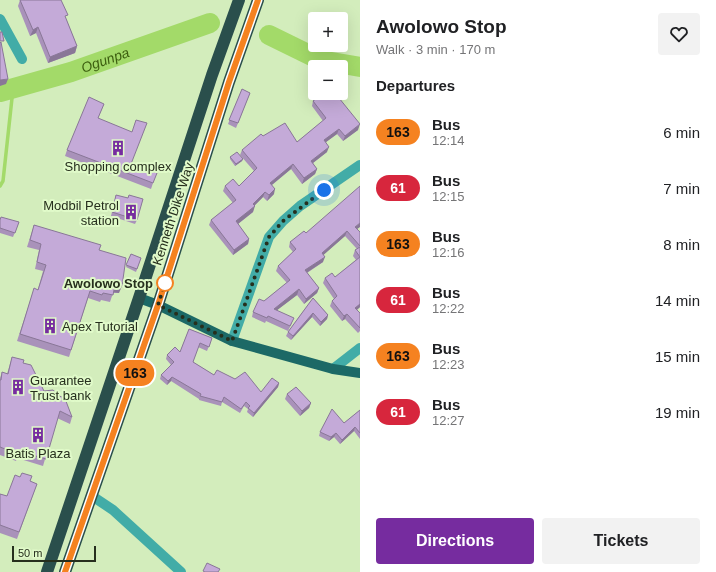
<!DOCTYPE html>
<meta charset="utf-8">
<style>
:root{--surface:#fff;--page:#f2f2f2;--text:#202124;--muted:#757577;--accent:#762c9f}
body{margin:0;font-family:Arial,sans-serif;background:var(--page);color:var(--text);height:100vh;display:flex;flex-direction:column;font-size:15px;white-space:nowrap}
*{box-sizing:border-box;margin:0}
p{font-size:13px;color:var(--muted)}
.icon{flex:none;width:22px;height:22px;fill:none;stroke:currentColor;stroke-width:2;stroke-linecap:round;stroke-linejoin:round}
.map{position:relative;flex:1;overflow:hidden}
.side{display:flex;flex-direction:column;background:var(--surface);width:356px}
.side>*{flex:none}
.badge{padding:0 8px;border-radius:13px;font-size:14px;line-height:26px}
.tools{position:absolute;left:308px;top:12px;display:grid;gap:8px}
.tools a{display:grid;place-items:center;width:40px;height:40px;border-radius:4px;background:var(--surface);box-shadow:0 4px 16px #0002;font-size:20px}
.scale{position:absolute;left:12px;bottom:10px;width:84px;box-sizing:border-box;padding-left:4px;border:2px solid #262f1d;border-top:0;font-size:11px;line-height:14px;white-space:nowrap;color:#262f1d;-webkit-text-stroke:3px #e0fac9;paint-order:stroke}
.you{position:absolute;width:20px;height:20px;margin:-10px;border:3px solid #fff;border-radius:50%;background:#1a73e8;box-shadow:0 0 0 6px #1a73e833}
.map>.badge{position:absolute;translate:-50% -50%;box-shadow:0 0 0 2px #fff}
h2{padding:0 16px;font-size:15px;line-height:36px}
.round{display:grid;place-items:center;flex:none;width:42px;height:42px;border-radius:4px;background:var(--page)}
.summary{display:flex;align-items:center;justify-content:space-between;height:68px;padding:0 16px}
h1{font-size:19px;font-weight:800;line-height:30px}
.action{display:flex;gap:8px;margin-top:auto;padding:8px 16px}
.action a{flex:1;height:46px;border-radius:4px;background:var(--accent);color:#fff;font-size:16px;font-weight:800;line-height:46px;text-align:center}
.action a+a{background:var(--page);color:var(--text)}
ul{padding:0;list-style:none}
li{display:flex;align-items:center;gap:12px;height:56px;padding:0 16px}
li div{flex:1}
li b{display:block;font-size:15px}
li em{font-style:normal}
li .badge{min-width:44px;font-weight:700;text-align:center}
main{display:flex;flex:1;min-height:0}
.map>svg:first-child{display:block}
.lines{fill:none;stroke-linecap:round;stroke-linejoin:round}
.stream{stroke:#a3da69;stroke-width:3.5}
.river{stroke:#a3da69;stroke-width:20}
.minor{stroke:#42aca7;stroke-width:10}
.major{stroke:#1c6966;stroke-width:10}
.highway{stroke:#2a4f4c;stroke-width:12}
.wall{fill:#a992ba}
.shaded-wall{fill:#897797}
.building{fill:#c4aad8;stroke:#897797}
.line-casing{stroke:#fff;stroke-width:9}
.line{stroke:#f58220;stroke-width:6}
.walk{stroke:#262f1d;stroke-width:4;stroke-dasharray:0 7.2}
.stop-dot{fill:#fff;stroke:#f58220;stroke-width:2}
.labels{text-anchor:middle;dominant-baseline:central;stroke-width:4;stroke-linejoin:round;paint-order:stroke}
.poi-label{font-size:13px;fill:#262f1d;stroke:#e0fac9}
.street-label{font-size:13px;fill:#262f1d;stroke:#e0fac9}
.stop-label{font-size:13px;font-weight:bold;fill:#262f1d;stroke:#e0fac9;text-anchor:end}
.water-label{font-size:14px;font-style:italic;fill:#3c5e0f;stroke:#e0fac9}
</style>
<main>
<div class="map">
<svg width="360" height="572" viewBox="0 0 360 572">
<rect width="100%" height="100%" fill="#d3edbc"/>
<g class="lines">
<!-- stream -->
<path class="stream" d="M0,186L3,181L13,89"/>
<!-- river -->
<g class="river">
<path d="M269,35L320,60L360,67"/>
<path id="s1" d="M0,92L71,72L210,23"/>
</g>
<!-- minor -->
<path class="minor" d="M0,19L22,59
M232,341L269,237L283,221L300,206L360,165
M333,369L360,348
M92,496L113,510L181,572"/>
<!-- major -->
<path class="major" d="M139,298L158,305L232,341L333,369L360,373"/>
<!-- highway -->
<path class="highway" d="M47,572L139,298L212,75L239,0
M65,572L158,305L229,82L258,0"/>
</g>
<!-- wall -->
<path class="wall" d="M20,0L66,19L77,46L75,53L48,63L36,33L30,36L18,6Z
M242,89L250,93L236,128L228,124Z
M340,99L358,130L343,141L337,134L326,142L327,152L313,163L317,169L315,174L302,184L291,169L272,185L274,194L267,201L263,197L254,206L253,212L238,224L249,239L248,244L233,255L209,225L211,220L233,203L223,191L225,186H239L254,171L240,155L242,150L263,136L297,142L323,121L312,106L313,101Z
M104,104L98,118L131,164L153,183L151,189L65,156L67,150Z
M230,157L243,159L242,161L235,166L230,159Z
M116,195L137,220L135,224L111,216Z
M0,220L19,222L13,237L0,233Z
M34,225L99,250L119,293H113L110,302L101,300L100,302L88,298L69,357L17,341L32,295L38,289L43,271L35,269L39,250L27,247Z
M357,229L360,232V307L357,310L360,313V331L358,333L345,319L342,321L330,306L332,301L334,299L323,283L325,278L335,277L356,260L353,256L355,250L357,249L345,236L323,255V262L307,273L319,288L317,293L304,304L297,295L277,310L292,323L288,331L266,321L265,323L252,317L253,312L264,301L287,283L276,271L278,266L293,252L289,247L290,242L306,233Z
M131,254L141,258L136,272L126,267Z
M313,298L328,315L327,319L320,326L312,317L291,340L286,336L288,332Z
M189,329L212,338L207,351L198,347L193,362L214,375L261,392L279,383L278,387L253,417L247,412L248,409L244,406L240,413L222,402L221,406L199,400V399L171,381L167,385L160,379L161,375L171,365L166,359L167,355L180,352Z
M12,357L23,363L44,391L72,417L70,424L57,418L43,466L17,458L16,461L0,455V378L2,372L7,374Z
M287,394L311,403L309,408L300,416L285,399Z
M360,410V439L354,431L340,444L334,437L329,441L319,436L320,432L344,423Z
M30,481L37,484L17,539L0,533V494L7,496Z"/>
<!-- shaded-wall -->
<path class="shaded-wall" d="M38,27L36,33L30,36L33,30Z
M77,46L75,53L48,63L50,57Z
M8,79L6,84L0,86V80Z
M360,124L358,130L343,141L345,136Z
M339,129L337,134L322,145L324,140Z
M329,147L327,152L309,166L311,161Z
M243,159L242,161L235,166L236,164Z
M293,164L291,169L268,188L270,183Z
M317,169L315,174L302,184L304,178Z
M275,189L274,194L267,201L269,195Z
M265,192L263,197L251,209L253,204Z
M255,206L253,212L234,227L236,221Z
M360,223V227L353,232L355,227Z
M347,231L345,236L320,258L322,253Z
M249,239L248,244L233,255L234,250Z
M325,257L323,262L303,275L305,270Z
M115,285L122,286L119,293L112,292Z
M319,288L317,293L304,304L306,299Z
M299,289L297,295L272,314L274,309Z
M360,304V307L353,313L355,308Z
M313,313L312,317L291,340L293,336Z
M347,314L345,319L342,321L344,316Z
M328,315L327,319L320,326L321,322Z
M172,377L171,381L167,385L168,381Z
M279,383L278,387L253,417L254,413Z
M311,403L309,408L300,416L302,411Z
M355,427L354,431L340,444L342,440Z
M336,433L334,437L329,441L331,437Z"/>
<!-- building -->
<path class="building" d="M20,0H61L68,15L65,16L77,46L50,57L38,27L33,30Z
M0,32H2L4,41H0Z
M1,42L8,79L0,80V43Z
M242,89L250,93L238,123L229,120Z
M324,93H338L341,96L339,98L360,124L345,136L339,129L324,140L329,147L311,161L317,169L304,178L293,164L270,183L275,189L269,195L265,192L253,204L255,206L236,221L249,239L234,250L211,220L236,200L225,186L233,179L239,186L257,168L242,150L261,134L263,136L285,123L297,142L326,118L313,101Z
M89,97L104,104L98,118L132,132L136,120L147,123L131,164L157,173L153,183L67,150Z
M237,152L243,159L236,164L230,157Z
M360,186V223L355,227L360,232V246L347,231L322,253L325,257L305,270L319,288L306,299L299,289L274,309L294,318L290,326L268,316L267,318L253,312L259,299L264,301L290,280L278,266L296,249L290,242L304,231L306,233Z
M116,195L128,198L129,195L143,199L137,220L112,212Z
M1,217L19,222L15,233L0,228V220Z
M34,225L101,245L99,250L126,258L122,286L115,285L113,295L103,293L102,295L90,291L71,350L20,334L34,288L38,290L46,265L37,262L41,244L30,240Z
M360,247V304L355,308L360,313V328L347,314L344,316L332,301L337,296L325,278L332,273L335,277L360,257L355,250Z
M131,254L141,258L137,269L126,265Z
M313,298L328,315L321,322L313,313L293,336L288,332Z
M189,329L212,338L209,347L200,343L193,362L214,375L217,370L235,379L245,372L261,392L272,378L279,383L254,413L248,408L250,406L246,402L241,409L224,397L222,402L200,396L201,394L172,377L168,381L161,375L174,362L167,355L175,347L180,352Z
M12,357L24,360L23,363L31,365L44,391L53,390L61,397L64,396L72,417L60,411L46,459L19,451L18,454L0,447V380H1L2,372L8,374Z
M296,387L311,403L302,411L287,394Z
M332,409L344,423L360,410V433L355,427L342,440L336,433L331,437L320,432Z
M22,473L32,476L30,481L37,484L19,532L0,525V494L7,496L15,475L20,477Z
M207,563L220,569L218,572H205L203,571Z"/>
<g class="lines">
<defs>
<path id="line" d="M65,572L158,305L229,82L258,0"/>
</defs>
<!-- line casing -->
<use href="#line" class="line-casing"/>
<!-- line -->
<use href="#line" class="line"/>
<!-- walk -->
<path class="walk" d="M165,283L158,305L232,341L269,237L283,221L324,190"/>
</g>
<!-- icons -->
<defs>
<symbol id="building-bare" viewBox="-9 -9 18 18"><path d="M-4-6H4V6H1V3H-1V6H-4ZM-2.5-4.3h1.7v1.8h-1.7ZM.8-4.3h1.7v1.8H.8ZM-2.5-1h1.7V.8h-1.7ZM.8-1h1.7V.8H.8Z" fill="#762c9f" stroke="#e0fac9" stroke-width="2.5" paint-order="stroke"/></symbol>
</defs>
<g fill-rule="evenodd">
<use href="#building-bare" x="107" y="137" width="22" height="22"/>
<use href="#building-bare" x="120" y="201" width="22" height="22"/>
<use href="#building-bare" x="39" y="315" width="22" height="22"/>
<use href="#building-bare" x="7" y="376" width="22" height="22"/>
<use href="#building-bare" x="27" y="424" width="22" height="22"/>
</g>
<!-- markers -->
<circle class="stop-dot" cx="165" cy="283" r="8"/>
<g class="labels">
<!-- poi labels -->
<g class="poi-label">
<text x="118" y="166">Shopping complex</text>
<text x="119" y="205" text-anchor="end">Modbil Petrol<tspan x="119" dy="15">station</tspan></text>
<text x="62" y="326" text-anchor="start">Apex Tutorial</text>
<text x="30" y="380" text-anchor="start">Guarantee<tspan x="30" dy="15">Trust bank</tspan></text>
<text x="38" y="453">Batis Plaza</text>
</g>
<!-- street labels -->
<g class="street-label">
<text transform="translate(173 214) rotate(-72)">Kenneth Dike Way</text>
</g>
<!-- stop labels -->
<g class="stop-label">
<text x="153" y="283">Awolowo Stop</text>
</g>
<!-- water labels -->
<g class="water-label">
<text stroke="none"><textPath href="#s1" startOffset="110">Ogunpa</textPath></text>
</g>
</g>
</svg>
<div class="tools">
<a>+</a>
<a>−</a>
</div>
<div class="scale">50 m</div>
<div class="you" style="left:324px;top:190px"></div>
<b class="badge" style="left:135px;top:373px;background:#f58220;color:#111">163</b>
</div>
<section class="side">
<div class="summary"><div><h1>Awolowo Stop</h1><p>Walk · 3 min · 170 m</p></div><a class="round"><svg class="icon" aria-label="heart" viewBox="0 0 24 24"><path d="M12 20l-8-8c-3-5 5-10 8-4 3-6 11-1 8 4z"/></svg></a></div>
<h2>Departures</h2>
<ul>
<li><span class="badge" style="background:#f58220;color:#111">163</span><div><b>Bus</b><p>12:14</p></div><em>6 min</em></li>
<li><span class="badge" style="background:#d7263d;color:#fff">61</span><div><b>Bus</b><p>12:15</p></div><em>7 min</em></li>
<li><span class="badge" style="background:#f58220;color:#111">163</span><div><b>Bus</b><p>12:16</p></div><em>8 min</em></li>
<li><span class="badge" style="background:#d7263d;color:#fff">61</span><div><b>Bus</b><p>12:22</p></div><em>14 min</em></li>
<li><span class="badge" style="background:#f58220;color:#111">163</span><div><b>Bus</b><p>12:23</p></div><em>15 min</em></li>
<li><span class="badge" style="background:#d7263d;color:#fff">61</span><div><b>Bus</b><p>12:27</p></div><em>19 min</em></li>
</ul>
<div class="action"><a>Directions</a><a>Tickets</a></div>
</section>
</main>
